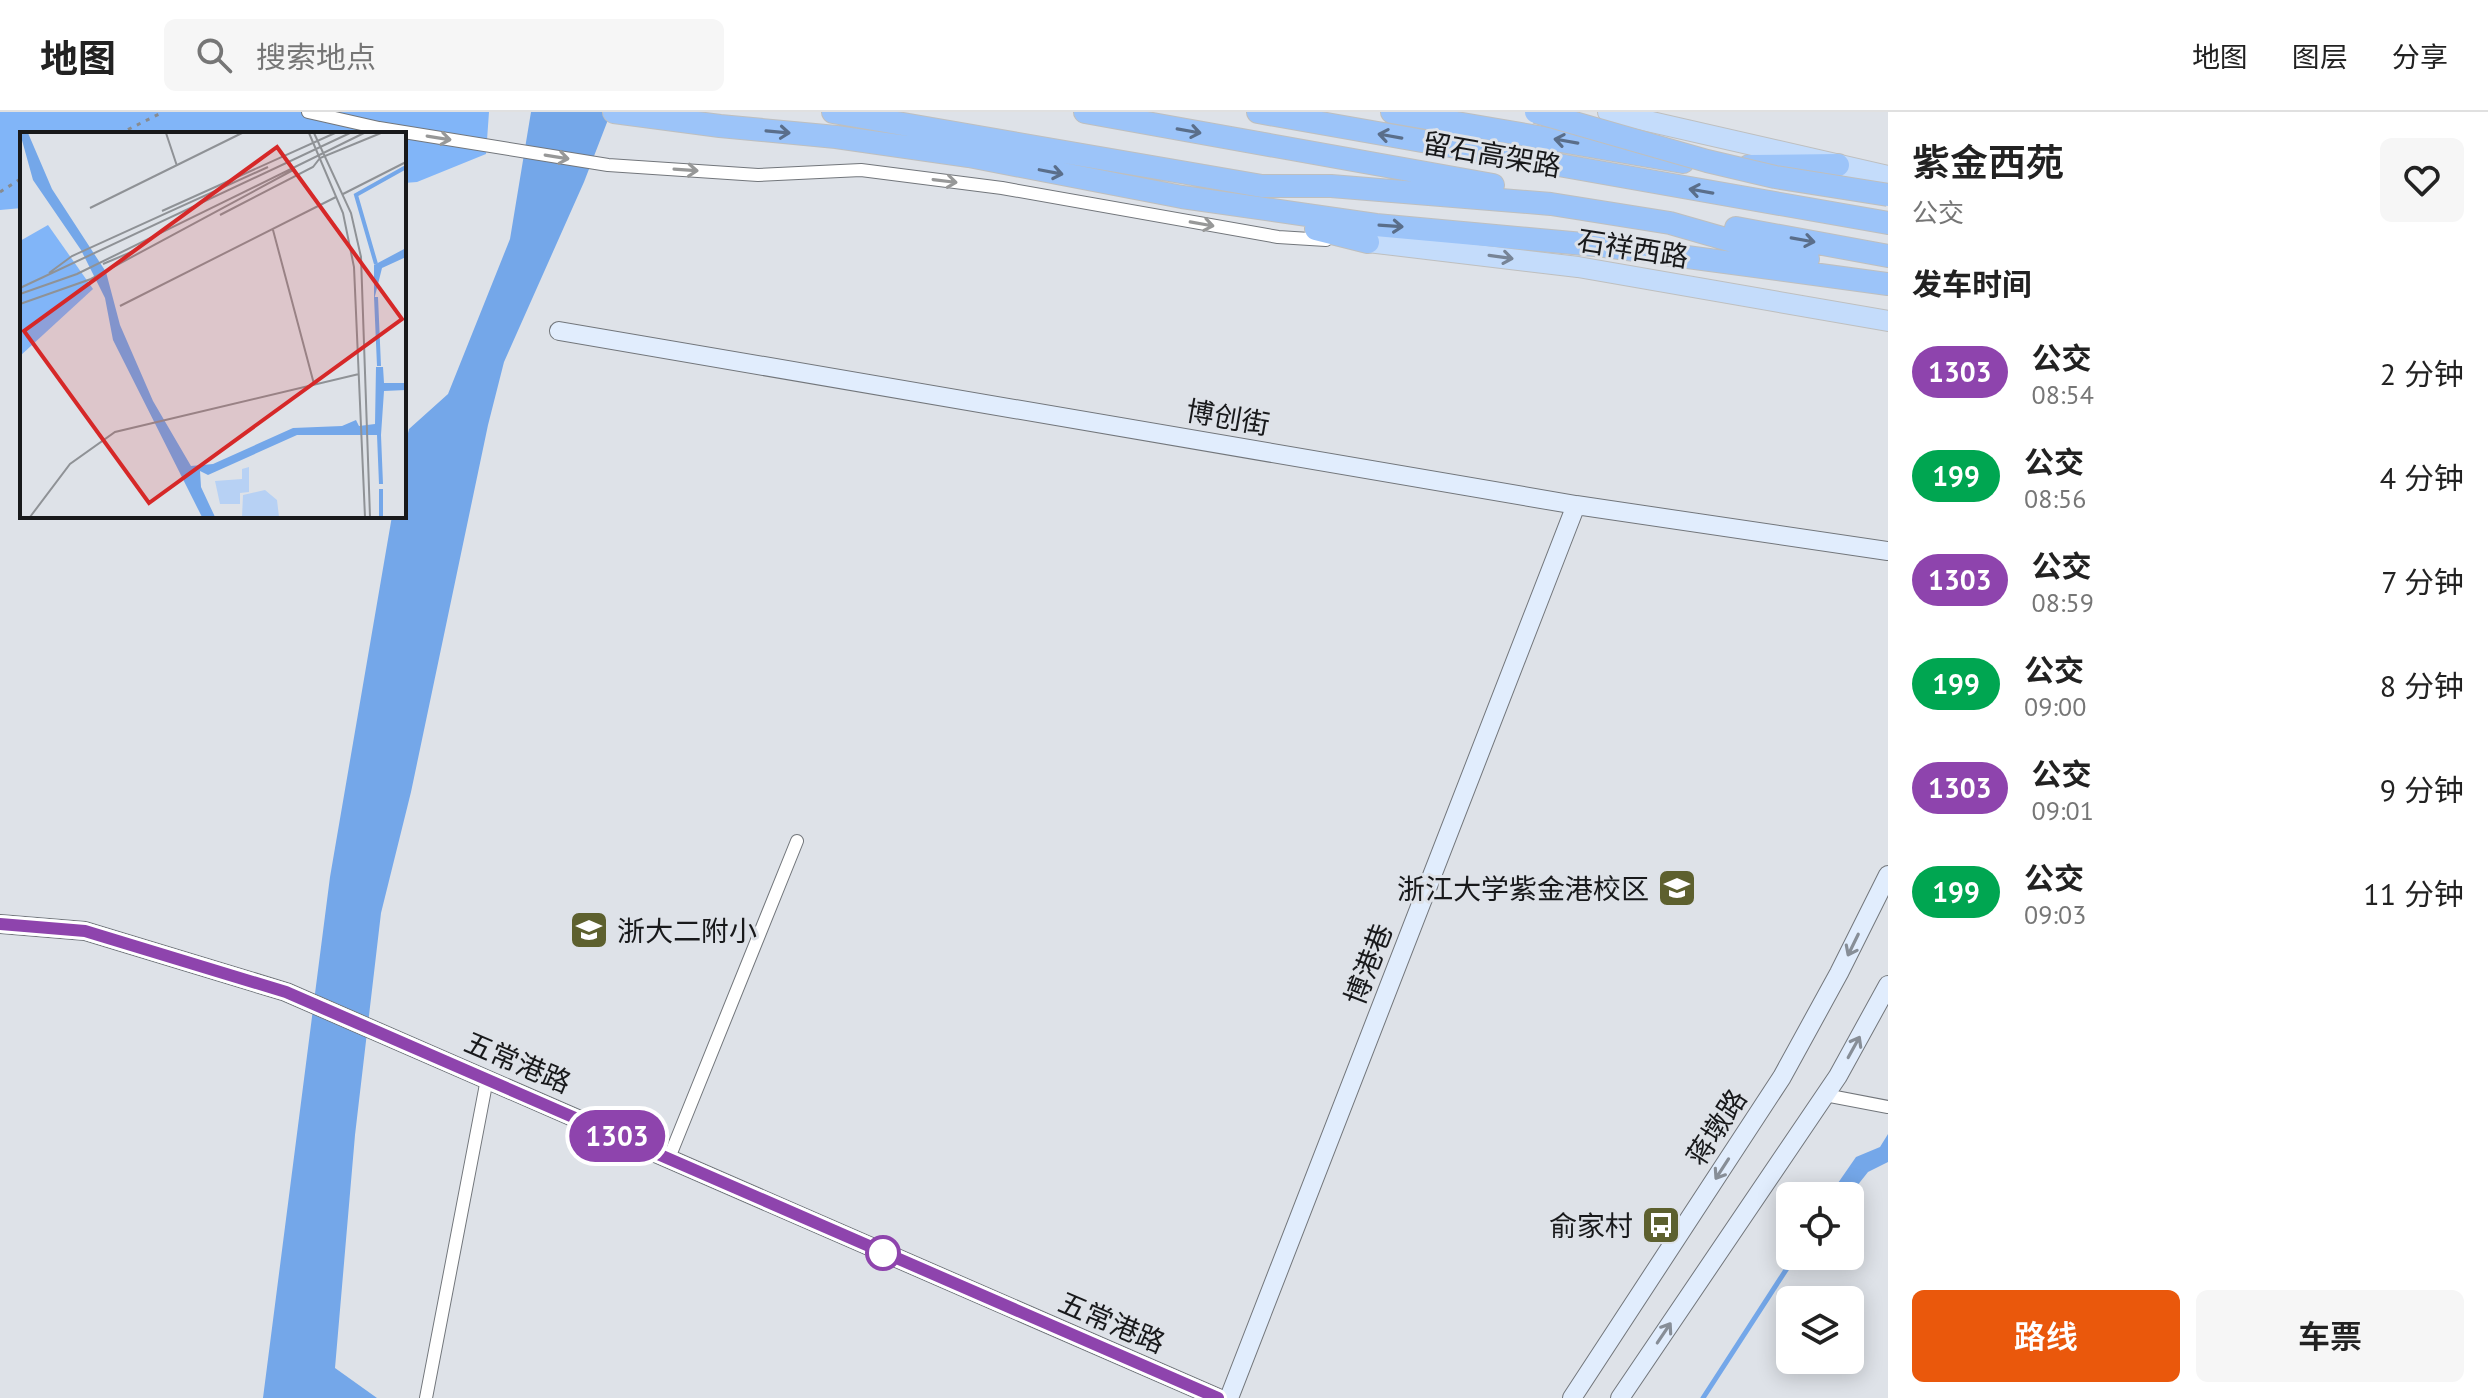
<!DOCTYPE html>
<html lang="zh">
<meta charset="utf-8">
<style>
:root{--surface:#fff;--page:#f6f6f6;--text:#222;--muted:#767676;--line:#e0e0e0;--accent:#ea580c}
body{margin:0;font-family:"PT Sans","Noto Sans SC",sans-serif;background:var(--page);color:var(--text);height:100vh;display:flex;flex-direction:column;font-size:30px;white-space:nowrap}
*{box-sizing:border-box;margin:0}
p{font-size:26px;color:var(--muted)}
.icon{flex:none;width:44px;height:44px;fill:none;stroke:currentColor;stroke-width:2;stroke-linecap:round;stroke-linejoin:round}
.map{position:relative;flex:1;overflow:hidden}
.sheet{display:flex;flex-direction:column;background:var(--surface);width:600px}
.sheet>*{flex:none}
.badge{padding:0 16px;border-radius:26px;font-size:28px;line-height:52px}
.buttons{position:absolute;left:1776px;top:1070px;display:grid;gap:16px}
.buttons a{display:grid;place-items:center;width:88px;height:88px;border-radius:12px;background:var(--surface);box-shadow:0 4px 20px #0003;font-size:40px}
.map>.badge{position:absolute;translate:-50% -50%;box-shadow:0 0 0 4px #fff}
h2{padding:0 24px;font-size:30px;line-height:72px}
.round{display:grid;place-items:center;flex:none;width:84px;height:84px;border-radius:12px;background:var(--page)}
.headline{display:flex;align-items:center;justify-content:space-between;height:136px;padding:0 24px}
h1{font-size:38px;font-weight:600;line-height:60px}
.primary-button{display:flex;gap:16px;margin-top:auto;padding:16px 24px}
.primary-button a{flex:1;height:92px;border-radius:12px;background:var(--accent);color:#fff;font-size:32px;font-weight:600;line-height:92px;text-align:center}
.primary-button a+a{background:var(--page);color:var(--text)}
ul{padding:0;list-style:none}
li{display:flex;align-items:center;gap:24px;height:104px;padding:0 24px}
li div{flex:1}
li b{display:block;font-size:30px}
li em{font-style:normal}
li .badge{min-width:88px;font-weight:700;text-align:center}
header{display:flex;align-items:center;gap:48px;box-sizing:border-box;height:112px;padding:0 40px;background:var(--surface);border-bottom:2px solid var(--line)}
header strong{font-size:38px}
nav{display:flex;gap:44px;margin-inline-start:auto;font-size:28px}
.search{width:560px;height:72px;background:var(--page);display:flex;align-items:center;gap:20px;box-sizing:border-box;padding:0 28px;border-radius:12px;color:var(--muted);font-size:30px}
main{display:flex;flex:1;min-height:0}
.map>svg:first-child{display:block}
.forest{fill:#81b5f8}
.water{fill:#74a7e9}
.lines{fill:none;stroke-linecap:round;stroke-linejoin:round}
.stream{stroke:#74a7e9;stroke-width:5}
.street-casing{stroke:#72767b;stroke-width:14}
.secondary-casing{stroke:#72767b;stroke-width:20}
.primary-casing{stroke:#bebfbf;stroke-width:22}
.highway-casing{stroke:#bebfbf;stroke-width:24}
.path{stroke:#888b8f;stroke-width:3;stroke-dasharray:4 6;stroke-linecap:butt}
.street{stroke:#fff;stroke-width:12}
.secondary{stroke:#e1edfd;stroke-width:18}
.primary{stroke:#c4dcfb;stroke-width:20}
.highway{stroke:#9cc4f9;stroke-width:22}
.highway-bridge-casing{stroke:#bebfbf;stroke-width:24;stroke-linecap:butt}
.highway-bridge{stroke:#9cc4f9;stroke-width:22}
.oneway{stroke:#5a6e8a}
.oneway2{stroke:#979898}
.oneway3{stroke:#778496}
.oneway4{stroke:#878e97}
.line-casing{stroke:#fff;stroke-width:18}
.line{stroke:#8e44ad;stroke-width:12}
.stop-dot{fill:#fff;stroke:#8e44ad;stroke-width:4}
.labels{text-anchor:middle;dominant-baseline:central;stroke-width:6;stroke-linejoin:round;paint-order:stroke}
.street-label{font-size:28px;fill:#18191b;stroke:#dee2e8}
.poi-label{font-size:28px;fill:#18191b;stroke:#dee2e8;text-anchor:end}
.inset-river{fill:none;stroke:#74a7e9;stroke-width:4}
.inset-road{fill:none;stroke:#8f9296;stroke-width:2}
.view{fill:#d62828;fill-opacity:0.15;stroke:#d62828;stroke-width:4}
.inset-edge{fill:none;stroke:#18191b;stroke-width:4}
</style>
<header>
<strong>地图</strong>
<div class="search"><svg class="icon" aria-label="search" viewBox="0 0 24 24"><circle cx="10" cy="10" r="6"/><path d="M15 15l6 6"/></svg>搜索地点</div>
<nav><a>地图</a><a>图层</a><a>分享</a></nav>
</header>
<main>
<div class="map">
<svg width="1888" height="1286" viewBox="0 0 1888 1286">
<rect width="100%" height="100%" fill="#dee2e8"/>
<!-- forest -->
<path class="forest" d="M0,0H489L486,42L417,70L404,71V22H22V96L0,98Z"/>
<!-- water -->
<path class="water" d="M531,0H611L584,70L504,250L488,313L411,680L381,801L355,1023L335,1256L377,1286H263L330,765L392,404H404V338L409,317L448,282L510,127Z
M1888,1022V1050L1868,1060L1849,1084H1829L1856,1045L1880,1035Z"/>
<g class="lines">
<!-- stream -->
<path class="stream" d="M1703,1286L1795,1144"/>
<defs>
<path id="street" d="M308,0L379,16L608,53L758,63L861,58L1002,76L1278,125L1326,128
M1825,983L1888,995
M669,1046L797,729
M426,1286L487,967"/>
<path id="secondary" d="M559,219L1576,393L1888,439
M0,812L85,819L286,880L1218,1286
M1229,1286L1576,393
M1572,1286L1782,965L1839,861L1888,763
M1620,1286L1838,964L1888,873"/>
<path id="primary" d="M1608,0L1888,64
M1368,130L1578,155L1888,209"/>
<path id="highway" d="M614,0L720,14L836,25L969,44L1182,85L1376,113L1605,134L1888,172
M833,0L1262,74H1331L1551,92L1670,111L1778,142L1808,147
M1085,0L1493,73
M1258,0L1888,111
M1392,0L1683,50
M1749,54L1838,53
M1736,116L1888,144
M1316,117L1368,130"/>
</defs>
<!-- street casing -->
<use href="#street" class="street-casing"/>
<!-- secondary casing -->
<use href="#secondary" class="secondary-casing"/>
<!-- primary casing -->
<use href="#primary" class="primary-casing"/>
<!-- highway casing -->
<use href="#highway" class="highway-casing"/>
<!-- path -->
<path class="path" d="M119,22L163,0
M0,80L22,66"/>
<!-- street -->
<use href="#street" class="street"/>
<!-- secondary -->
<use href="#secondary" class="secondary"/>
<!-- primary -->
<use href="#primary" class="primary"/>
<!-- highway -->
<use href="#highway" class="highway"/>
<defs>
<path id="highway-bridge" d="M1536,0L1707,49L1775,65L1888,83"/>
</defs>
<!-- highway-bridge casing -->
<use href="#highway-bridge" class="highway-bridge-casing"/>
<!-- highway-bridge -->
<use href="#highway-bridge" class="highway-bridge"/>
</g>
<!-- one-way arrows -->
<defs><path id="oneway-shaft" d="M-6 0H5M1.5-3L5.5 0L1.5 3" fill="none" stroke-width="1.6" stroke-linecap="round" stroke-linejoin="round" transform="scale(2)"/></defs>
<g class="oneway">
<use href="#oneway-shaft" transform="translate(1189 19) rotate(10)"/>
<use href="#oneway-shaft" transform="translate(778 20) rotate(5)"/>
<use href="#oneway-shaft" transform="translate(1390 24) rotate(-170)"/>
<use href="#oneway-shaft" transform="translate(1566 29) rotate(-170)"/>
<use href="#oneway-shaft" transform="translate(1051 60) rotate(11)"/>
<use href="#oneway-shaft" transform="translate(1701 79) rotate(-170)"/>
<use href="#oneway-shaft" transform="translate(1391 114) rotate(4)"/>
<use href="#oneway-shaft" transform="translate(1803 128) rotate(10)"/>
</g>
<g class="oneway2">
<use href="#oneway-shaft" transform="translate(439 26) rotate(9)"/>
<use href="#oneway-shaft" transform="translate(557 45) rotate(9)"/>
<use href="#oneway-shaft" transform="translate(686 58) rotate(4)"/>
<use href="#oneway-shaft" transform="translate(945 69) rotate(7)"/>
<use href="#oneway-shaft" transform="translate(1202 112) rotate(10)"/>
</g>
<use class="oneway3" href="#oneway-shaft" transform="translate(1501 145) rotate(8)"/>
<g class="oneway4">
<use href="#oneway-shaft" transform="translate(1853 833) rotate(116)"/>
<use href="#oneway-shaft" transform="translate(1854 935) rotate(-61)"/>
<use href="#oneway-shaft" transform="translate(1722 1057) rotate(123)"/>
<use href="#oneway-shaft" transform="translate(1664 1221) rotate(-56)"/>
</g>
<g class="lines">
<defs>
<path id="line" d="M0,812L85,819L286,880L1218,1286"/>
</defs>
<!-- line casing -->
<use href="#line" class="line-casing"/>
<!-- line -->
<use href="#line" class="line"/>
</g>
<!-- icons -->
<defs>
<symbol id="university-square" viewBox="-11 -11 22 22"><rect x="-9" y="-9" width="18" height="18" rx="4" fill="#5d602e" stroke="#dee2e8"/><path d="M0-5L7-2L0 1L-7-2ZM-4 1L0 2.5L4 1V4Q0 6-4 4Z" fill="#fff"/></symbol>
<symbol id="school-square" viewBox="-11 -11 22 22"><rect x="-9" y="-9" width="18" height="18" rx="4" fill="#5d602e" stroke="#dee2e8"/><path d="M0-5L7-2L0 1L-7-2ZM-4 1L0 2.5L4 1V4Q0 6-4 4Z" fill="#fff"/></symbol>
<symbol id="bus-square" viewBox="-11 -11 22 22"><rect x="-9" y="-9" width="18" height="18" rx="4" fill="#5d602e" stroke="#dee2e8"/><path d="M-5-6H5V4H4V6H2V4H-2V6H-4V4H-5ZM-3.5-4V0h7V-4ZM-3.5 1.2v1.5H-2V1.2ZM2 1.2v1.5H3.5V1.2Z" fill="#fff"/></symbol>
</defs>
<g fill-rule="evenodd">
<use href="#university-square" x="1655" y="754" width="44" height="44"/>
<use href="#school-square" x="567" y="796" width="44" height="44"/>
<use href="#bus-square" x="1639" y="1091" width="44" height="44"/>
</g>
<!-- markers -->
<circle class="stop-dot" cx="883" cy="1141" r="16"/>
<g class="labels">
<!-- street labels -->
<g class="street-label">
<text transform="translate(1492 42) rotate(10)">留石高架路</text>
<text transform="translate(1633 136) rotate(9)">石祥西路</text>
<text transform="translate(1228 305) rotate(10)">博创街</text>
<text transform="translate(1368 852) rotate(-69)">博港巷</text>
<text transform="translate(518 950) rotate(23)">五常港路</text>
<text transform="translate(1716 1015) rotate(-57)">蒋墩路</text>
<text transform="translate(1112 1210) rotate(23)">五常港路</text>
</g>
<!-- poi labels -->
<g class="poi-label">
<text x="1649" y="776">浙江大学紫金港校区</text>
<text x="617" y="818" text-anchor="start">浙大二附小</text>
<text x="1633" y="1113">俞家村</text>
</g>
</g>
<!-- overview -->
<g transform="translate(20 20)">
<rect width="386" height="386" fill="#dee2e8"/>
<path d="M229,335V360L220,361V372H200L195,349L222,347V337ZM245,358L257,368L259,385H222L223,363Z" fill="#b7d1f4"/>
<path d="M28,93L73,157L0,224V109Z" fill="#81b5f8"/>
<path d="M0,1H8L32,57L86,140L100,193L133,269L171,334L193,332L273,296L322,294L336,288L339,294L355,292L356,235H363L364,251H386V258L364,259L361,303H277L188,343L180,339L181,355L195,385H182L93,208L85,166L61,118L13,48ZM386,116V125L362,136L354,168V133Z" fill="#74a7e9"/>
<path class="inset-river" d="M356,132L336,63L386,35M356,165L359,234M359,303L361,352M361,357V385"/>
<path class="inset-road" d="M146,1L157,34M289,1L323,81L334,135L345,385M294,1L331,81L341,125L350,385M323,62L386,30M70,76L222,1M142,79L315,1M200,83L293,35L300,26L361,1M253,98L294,252M83,132L116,118M29,141L52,124L248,35M0,156L330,1M0,162L57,142L344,1M0,172L71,147L275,37M100,174L316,65M10,385L50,332L95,300L339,242"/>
<path class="view" d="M257,15L382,187L129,371L4,199Z"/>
<rect width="386" height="386" class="inset-edge"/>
</g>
</svg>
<div class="buttons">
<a><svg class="icon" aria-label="locate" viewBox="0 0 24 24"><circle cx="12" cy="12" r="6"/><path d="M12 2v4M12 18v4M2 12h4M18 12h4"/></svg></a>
<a><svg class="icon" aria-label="layers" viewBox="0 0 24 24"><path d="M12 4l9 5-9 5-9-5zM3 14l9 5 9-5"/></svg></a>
</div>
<b class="badge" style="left:617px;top:1024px;background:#8e44ad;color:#fff">1303</b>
</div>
<section class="sheet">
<div class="headline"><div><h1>紫金西苑</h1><p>公交</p></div><a class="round"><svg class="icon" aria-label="heart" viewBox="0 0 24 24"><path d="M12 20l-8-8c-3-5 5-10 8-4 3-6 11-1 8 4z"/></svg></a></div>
<h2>发车时间</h2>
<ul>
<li><span class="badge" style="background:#8e44ad;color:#fff">1303</span><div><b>公交</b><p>08:54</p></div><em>2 分钟</em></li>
<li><span class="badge" style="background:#00a651;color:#fff">199</span><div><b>公交</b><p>08:56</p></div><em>4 分钟</em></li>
<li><span class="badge" style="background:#8e44ad;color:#fff">1303</span><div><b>公交</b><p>08:59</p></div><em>7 分钟</em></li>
<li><span class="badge" style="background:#00a651;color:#fff">199</span><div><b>公交</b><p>09:00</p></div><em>8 分钟</em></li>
<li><span class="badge" style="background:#8e44ad;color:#fff">1303</span><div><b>公交</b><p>09:01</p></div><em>9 分钟</em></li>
<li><span class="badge" style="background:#00a651;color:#fff">199</span><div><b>公交</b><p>09:03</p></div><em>11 分钟</em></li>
</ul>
<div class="primary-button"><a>路线</a><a>车票</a></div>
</section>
</main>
